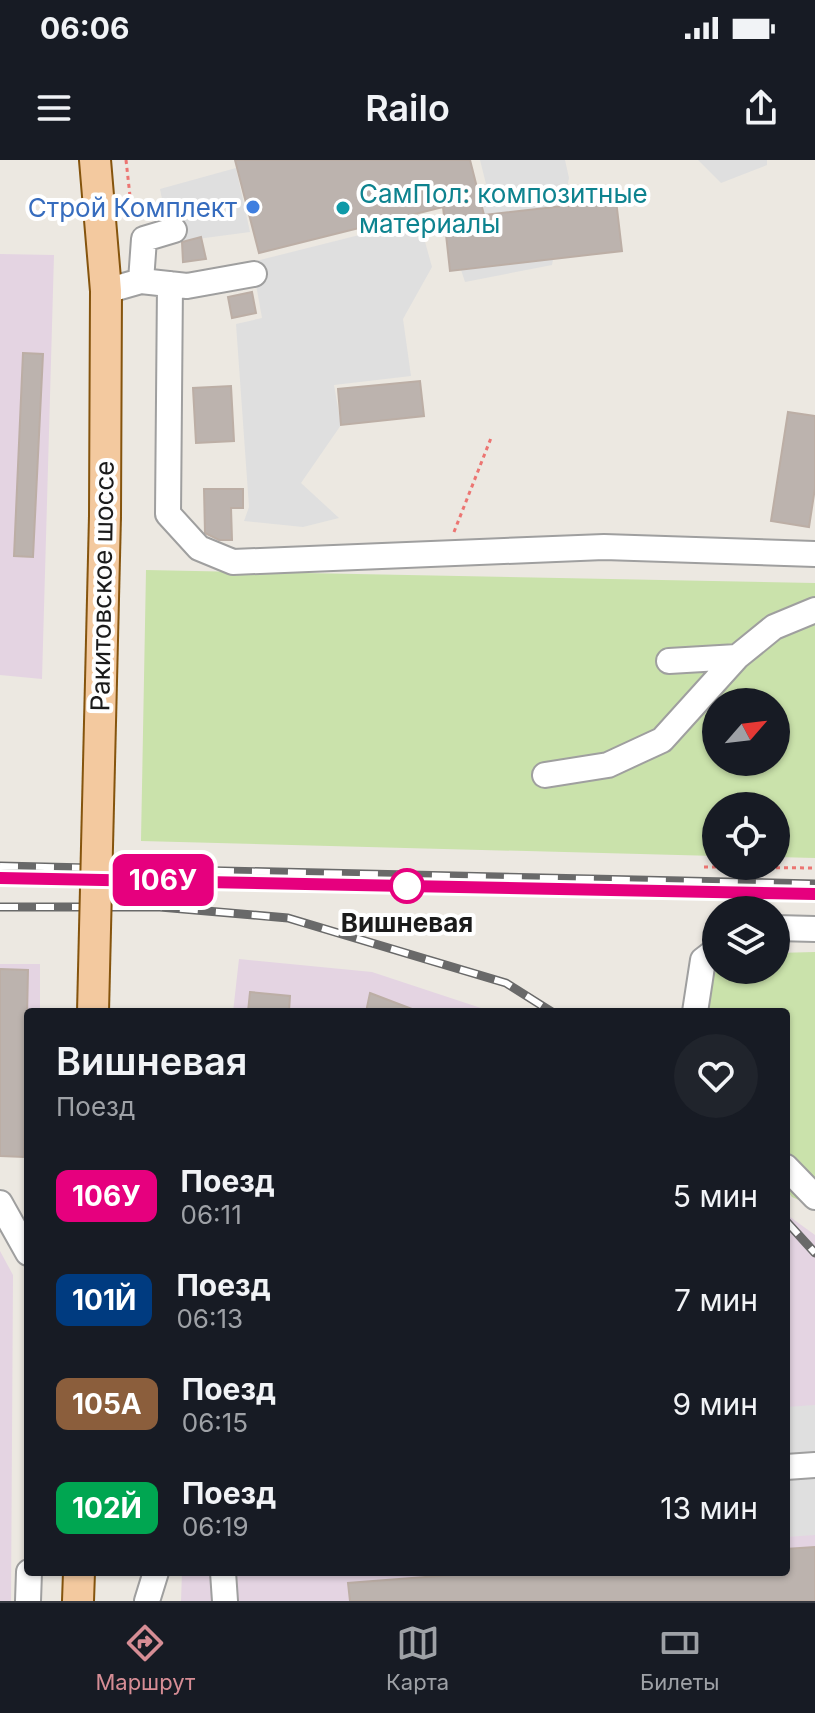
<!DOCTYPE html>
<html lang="ru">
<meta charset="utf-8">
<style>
:root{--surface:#171b24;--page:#20242c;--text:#f1f3f6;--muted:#9ea1a6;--line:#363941;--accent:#d68d95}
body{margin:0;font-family:Inter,sans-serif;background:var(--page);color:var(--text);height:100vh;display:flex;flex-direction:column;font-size:30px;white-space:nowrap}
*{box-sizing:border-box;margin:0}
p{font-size:26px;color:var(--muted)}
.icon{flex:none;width:44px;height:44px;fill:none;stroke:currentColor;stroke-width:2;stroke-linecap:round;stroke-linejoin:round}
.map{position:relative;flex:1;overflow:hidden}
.side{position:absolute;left:24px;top:848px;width:766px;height:568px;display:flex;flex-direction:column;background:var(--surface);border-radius:8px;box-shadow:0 2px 6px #0004}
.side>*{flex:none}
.badge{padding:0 16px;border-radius:12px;font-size:28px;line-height:52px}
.needle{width:52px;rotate:62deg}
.buttons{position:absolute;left:702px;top:528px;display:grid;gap:16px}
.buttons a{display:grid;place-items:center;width:88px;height:88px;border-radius:50%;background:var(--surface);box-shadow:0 2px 6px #0004;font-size:40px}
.map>.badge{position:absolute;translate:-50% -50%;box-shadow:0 0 0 4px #fff}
.round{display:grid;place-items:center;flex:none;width:84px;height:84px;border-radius:42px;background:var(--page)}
.head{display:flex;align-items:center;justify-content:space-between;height:136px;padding:0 32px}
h1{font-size:38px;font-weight:600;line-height:60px}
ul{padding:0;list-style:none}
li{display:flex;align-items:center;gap:24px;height:104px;padding:0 32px}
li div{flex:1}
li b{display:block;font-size:30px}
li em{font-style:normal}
li .badge{min-width:88px;font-weight:700;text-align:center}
.status{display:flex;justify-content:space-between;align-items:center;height:56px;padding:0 40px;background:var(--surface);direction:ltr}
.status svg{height:22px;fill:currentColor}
header{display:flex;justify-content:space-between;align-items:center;height:104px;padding:0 32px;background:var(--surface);font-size:36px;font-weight:600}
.dock{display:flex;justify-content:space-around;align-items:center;height:112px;border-top:2px solid var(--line);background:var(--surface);font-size:22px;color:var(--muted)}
.dock a{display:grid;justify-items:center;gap:4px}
.dock .selected{color:var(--accent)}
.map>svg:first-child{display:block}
.industrial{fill:#e4d4e2}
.grass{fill:#cae2ab;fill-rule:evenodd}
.parking{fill:#dfdfdf}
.building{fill:#bcb3ae;stroke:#bcaea5;stroke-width:2}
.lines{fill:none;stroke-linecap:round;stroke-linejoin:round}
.minor-casing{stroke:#9f9f9f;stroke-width:28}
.major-casing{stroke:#85540d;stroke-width:34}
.path{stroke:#ec7572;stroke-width:3;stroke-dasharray:4 4;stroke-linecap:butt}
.minor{stroke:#fff;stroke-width:24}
.major{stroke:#f3c99f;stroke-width:30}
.rail-casing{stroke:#696969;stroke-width:9}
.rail{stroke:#fff;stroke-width:6;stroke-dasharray:18;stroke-linecap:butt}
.major-bridge-casing{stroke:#85540d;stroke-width:34;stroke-linecap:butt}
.major-bridge{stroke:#f3c99f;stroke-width:30}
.line-casing{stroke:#fff;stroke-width:18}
.line{stroke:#e6007e;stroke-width:12}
.shop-dot{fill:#3f7fe0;stroke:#fff;stroke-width:3}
.culture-dot{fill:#0f9aa8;stroke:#fff;stroke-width:3}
.stop-dot{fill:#fff;stroke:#e6007e;stroke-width:4}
.labels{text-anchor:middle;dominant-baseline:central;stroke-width:8;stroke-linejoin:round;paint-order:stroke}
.culture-label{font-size:26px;fill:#0d838f;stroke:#fff;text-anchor:start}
.shop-label{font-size:26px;fill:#366cbe;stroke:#fff;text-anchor:end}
.street-label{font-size:26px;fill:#1b1b1b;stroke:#fff}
.stop-label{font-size:26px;font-weight:bold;fill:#1b1b1b;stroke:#fff}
</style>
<div class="status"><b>06:06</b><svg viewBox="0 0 49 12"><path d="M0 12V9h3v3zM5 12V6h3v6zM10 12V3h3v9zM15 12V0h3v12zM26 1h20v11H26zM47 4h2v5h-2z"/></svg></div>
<header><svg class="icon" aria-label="menu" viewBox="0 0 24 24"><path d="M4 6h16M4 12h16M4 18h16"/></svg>Railo<svg class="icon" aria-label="share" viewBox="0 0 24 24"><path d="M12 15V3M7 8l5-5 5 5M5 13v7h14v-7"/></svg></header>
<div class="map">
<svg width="815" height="1441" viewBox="0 0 815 1441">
<rect width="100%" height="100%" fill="#ece8e1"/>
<!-- industrial -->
<path class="industrial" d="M0,94L54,95L42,519L0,515Z
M239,799L372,812L493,852H233Z
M0,804H40V852H28V994L0,993Z
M786,1054L815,1075V1441H181L182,1412H786Z
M0,1091L13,1115L11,1441H0Z"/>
<!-- grass -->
<path class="grass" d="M146,410L815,423V698L776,697V646H716V696L141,681ZM716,542H776V602H716Z
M815,792V1047L792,1037L786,1029V852H701L716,810H776V793Z"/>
<!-- parking -->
<path class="parking" d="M480,0H565L569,18L552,105L465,122L443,56L491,44Z
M698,0H767V5L721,23Z
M236,8L250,72L182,81L166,59L160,29Z
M419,60L432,107L403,159L411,216L334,225L341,265L301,323L339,358L303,367L244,361L249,347L236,164L262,158L252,102Z
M815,1245V1375L786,1377V1247Z"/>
<!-- building -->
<path class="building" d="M235,0H470L484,55L616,40L622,91L450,111L443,47L259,93Z
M201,77L206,99L183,102L182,82Z
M252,132L256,153L232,158L228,137Z
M23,193L43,194L33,397L14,396Z
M420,221L424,256L341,265L338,229Z
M231,226L234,281L196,283L193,228Z
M788,252L815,256V328L809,367L771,361Z
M204,329H243V348H231L232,380H219L205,373Z
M0,809L28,810L24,997L0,996Z
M250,832L290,836L289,852H248Z
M370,833L417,851L416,852H366Z
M815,1387V1441H350L348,1423L490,1412H786V1389Z"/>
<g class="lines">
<defs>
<path id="minor" d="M141,121L144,79L174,70
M170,124L168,354L199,388L233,402L604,387L815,394
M106,131L141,121L187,126L254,114
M669,501L737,497L774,467L815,450
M545,615L608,605L662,580L737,497
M776,768L815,769
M695,852L703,800L716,790
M786,1007L815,1037
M0,1043L28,1093
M786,1307L815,1305
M223,1412L225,1441
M28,1441L29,1412
M147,1441L156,1412"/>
<path id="major" d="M95,0L106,131L105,356
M78,1441L79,1412"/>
</defs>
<!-- minor casing -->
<use href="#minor" class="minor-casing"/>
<!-- major casing -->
<use href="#major" class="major-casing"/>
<!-- path -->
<path class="path" d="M126,0L133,63
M454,372L491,278
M704,707L815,708"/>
<!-- minor -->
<use href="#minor" class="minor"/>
<!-- major -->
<use href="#major" class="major"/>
<defs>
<path id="rail" d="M0,706L815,724
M68,718L504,728
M0,747H160L288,758L506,823L552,852
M786,1061L815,1093"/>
</defs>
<!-- rail casing -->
<use href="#rail" class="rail-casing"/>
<!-- rail -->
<use href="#rail" class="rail"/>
<defs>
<path id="major-bridge" d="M93,852L105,356"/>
</defs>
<!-- major-bridge casing -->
<use href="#major-bridge" class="major-bridge-casing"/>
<!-- major-bridge -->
<use href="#major-bridge" class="major-bridge"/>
</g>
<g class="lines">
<defs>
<path id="line" d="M0,718L815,734"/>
</defs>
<!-- line casing -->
<use href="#line" class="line-casing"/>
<!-- line -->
<use href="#line" class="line"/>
</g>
<!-- markers -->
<circle class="shop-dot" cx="253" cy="47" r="8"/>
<circle class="culture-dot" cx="343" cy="48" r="8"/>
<circle class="stop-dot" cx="407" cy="726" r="16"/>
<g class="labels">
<!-- culture labels -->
<g class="culture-label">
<text x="359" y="33">СамПол: композитные<tspan x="359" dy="30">материалы</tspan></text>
</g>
<!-- shop labels -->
<g class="shop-label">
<text x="237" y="47">Строй Комплект</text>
</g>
<!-- street labels -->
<g class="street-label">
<text transform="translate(102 426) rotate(-89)">Ракитовское шоссе</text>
</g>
<!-- stop labels -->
<g class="stop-label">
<text x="407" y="762">Вишневая</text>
</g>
</g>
</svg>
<div class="buttons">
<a><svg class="needle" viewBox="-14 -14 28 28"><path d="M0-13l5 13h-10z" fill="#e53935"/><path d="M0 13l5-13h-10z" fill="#9ea1a6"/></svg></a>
<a><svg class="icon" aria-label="locate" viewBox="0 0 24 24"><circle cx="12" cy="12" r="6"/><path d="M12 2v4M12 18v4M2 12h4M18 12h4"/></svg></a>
<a><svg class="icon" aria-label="layers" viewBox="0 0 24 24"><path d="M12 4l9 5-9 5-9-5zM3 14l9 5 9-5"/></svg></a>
</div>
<b class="badge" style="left:163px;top:720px;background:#e6007e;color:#fff">106У</b>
<section class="side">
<div class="head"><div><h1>Вишневая</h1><p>Поезд</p></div><a class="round"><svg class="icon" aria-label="heart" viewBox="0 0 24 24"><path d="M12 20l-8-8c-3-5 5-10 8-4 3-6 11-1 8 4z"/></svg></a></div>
<ul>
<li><span class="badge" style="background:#e6007e;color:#fff">106У</span><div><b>Поезд</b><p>06:11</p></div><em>5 мин</em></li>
<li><span class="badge" style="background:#003b80;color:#fff">101Й</span><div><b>Поезд</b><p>06:13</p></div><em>7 мин</em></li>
<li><span class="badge" style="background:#8b5e3c;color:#fff">105А</span><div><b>Поезд</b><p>06:15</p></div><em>9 мин</em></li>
<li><span class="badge" style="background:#00a651;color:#fff">102Й</span><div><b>Поезд</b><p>06:19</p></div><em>13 мин</em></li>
</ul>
</section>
</div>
<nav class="dock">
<a class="selected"><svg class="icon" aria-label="directions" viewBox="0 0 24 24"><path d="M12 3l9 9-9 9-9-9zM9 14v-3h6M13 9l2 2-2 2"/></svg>Маршрут</a>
<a><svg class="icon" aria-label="map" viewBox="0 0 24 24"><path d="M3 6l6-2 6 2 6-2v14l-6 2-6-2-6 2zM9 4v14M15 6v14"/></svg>Карта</a>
<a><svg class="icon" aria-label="tickets" viewBox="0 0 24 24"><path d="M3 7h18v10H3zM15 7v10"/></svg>Билеты</a>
</nav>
